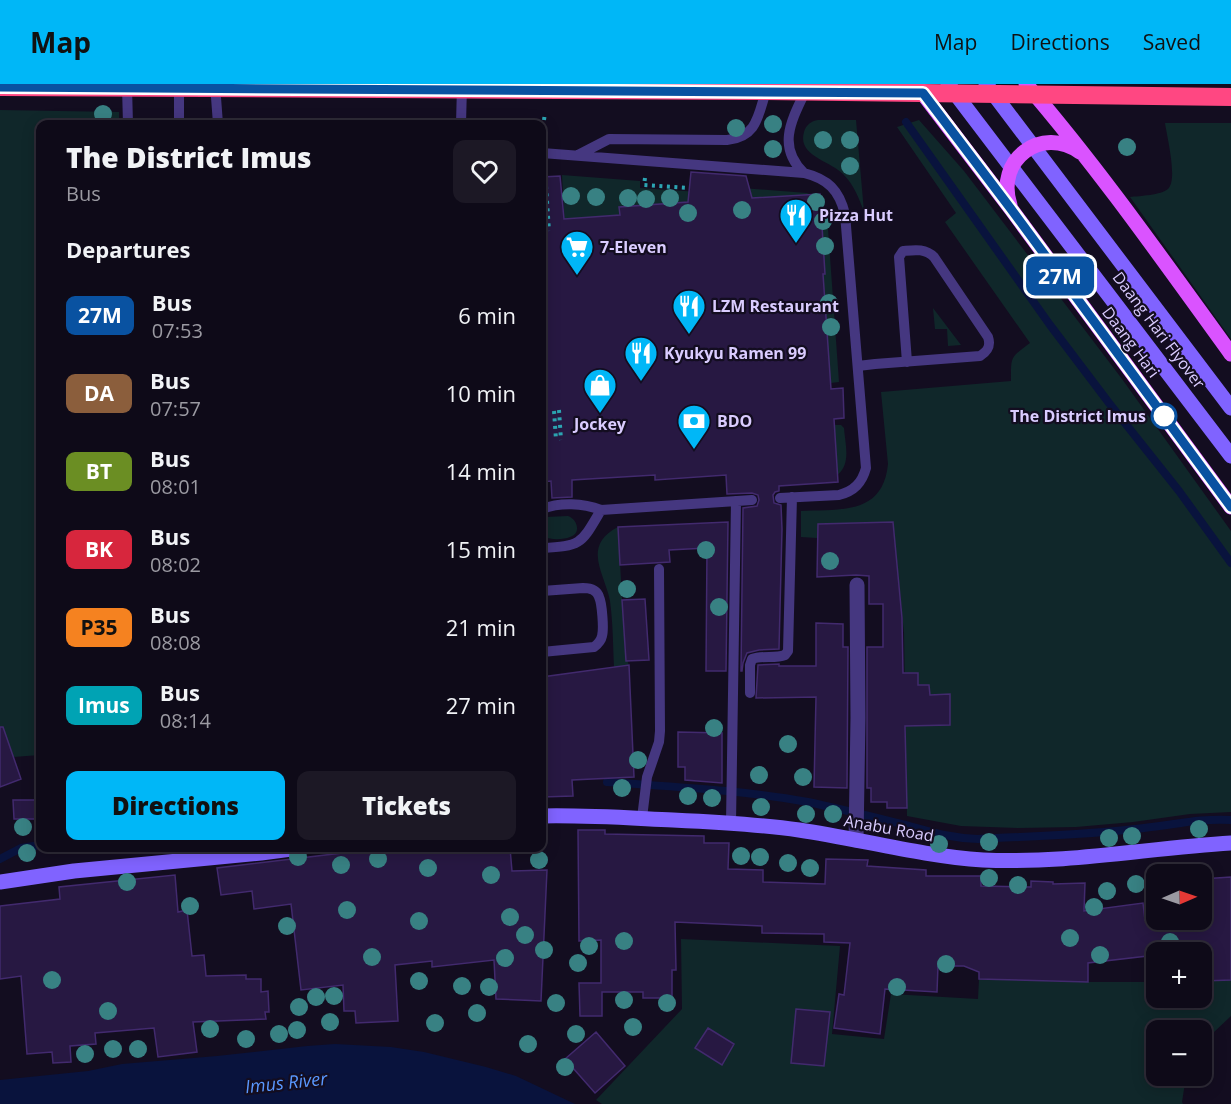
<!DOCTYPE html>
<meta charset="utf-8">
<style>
:root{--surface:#0e0a18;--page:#1c1825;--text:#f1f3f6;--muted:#9b9aa2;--line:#2e2b37;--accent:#00b7f7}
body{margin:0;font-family:"Open Sans",sans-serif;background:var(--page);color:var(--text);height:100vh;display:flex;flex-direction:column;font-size:22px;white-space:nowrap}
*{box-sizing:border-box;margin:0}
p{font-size:20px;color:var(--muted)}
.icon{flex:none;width:33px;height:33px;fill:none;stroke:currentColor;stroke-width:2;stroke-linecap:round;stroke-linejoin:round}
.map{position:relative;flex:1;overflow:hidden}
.panel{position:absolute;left:36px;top:36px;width:510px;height:732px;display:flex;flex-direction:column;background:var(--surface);border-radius:12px;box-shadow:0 3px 15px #0003,0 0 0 2px var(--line)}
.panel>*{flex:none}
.badge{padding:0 12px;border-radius:9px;font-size:21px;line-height:39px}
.needle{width:39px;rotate:88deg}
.controls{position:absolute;left:1146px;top:780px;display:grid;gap:12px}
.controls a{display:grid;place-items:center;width:66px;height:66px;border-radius:12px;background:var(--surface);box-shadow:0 3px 15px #0003,0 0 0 2px var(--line);font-size:30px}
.map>.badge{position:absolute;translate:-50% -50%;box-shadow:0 0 0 3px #fff}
h2{padding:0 30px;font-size:22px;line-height:54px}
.round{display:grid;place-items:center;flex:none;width:63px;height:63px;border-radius:12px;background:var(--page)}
.overview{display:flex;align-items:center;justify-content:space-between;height:102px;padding:0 30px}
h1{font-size:28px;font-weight:800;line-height:45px}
.button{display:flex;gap:12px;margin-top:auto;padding:12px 30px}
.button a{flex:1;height:69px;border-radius:12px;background:var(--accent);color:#111;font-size:24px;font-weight:800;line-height:69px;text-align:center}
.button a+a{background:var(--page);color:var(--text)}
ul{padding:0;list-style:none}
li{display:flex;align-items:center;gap:18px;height:78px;padding:0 30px}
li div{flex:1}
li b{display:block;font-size:22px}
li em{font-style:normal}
li .badge{min-width:66px;font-weight:700;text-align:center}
header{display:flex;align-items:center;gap:36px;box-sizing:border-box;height:84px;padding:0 30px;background:var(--accent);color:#111}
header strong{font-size:28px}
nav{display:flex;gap:33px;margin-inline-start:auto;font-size:21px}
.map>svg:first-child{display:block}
.green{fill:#10272a}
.water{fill:#09133d}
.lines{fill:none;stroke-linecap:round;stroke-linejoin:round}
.stream{stroke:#09133d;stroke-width:8}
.building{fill:#271842;stroke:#422a6e;stroke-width:1.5}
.path{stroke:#2ca5b3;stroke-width:4;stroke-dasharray:3 4.5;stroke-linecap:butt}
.lane{stroke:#453780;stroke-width:10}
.street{stroke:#453780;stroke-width:15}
.secondary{stroke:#8063ff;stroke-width:15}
.primary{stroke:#da53ff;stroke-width:15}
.highway{stroke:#ff4782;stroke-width:18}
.tree{fill:#388183}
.line-casing{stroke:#fff;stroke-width:14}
.line{stroke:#0952a1;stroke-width:9}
.stop-dot{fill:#fff;stroke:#0952a1;stroke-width:3}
.labels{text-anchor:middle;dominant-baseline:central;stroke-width:4.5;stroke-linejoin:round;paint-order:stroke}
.poi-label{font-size:16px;font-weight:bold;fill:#daccff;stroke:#130d20;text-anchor:start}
.street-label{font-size:16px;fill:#daccff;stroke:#130d20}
.stop-label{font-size:16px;font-weight:bold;fill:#daccff;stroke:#130d20;text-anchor:end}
.water-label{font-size:18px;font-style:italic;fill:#5a98ff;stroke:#130d20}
</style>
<header>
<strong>Map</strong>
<nav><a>Map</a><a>Directions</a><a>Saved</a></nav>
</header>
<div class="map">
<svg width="1231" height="1020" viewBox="0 0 1231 1020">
<rect width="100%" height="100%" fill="#130d20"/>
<!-- green -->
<path class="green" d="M0,26L119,28V40H40V671L0,674Z
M818,36H856L864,128C859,114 854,101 843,90C831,77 797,72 804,48C806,41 811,37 818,36Z
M919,36L964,87L1122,295L1231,447V728L1190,730L1133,738L1076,743L1018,744L961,742L907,732L904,549L893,438L818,440L817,454L801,453V427C841,425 883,431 888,380L881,308L1011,297C1011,272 1010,274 1030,259L945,138L956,129L897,43Z
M1165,39H1231V255L1130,113C1140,112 1161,111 1168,105C1178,96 1167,53 1165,39Z
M562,91L640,97V104L699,108L701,138L565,146Z
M742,104L807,109C819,113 823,120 827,131L839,298L822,300L738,136Z
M933,224L961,261L948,262L947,245H935Z
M825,341H841L844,344C845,360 852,381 836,392Z
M568,432C577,435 582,449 570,453C563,456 549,456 542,452V435L546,433Z
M618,443L625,567L629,582L614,583C613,562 613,539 610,517C605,490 581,462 618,443Z
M681,855L840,862L832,950L884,955L891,910L978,915L979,895L1088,898H1156V914H1202V897L1231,896V932L1213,949L1202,964V946H1156V992H1186L1182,1018L1183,1020H602L596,1016L682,925Z"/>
<!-- water -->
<path class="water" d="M335,960L391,963L424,968L486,983L516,992L575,1020H0V996L88,987L122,980L217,972L307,962Z"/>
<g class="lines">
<!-- stream -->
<path class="stream" d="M906,38L1050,241L1109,319L1179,407L1231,479
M607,698C674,703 742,706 808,718C841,725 873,733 906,741C932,748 950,754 978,755C1033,752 1089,751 1144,744C1174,741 1200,734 1231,736
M0,775L21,764L40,761"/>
</g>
<!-- building -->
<path class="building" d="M691,88L746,92L752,114L820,110L825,190H823L831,305L843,304L844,334L834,335L838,398L779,402V407L775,408L773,411L774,419L781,421L782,445L779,565L759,566L747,569L743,579L742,587H741L743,424L757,422L759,416L758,411L752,409L727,410L726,391L655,396V391L572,396V413L552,414L551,397L542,398V93L560,92L564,135L620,131L619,123L688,118Z
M728,438L726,587H706L707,464L669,466L670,478L620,481L618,443Z
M893,438L902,534L903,589H918V601H929L930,611L950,610V641L905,642L907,724H887V718H871V704H867V563H883V520H869V492L856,491L817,493L818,440Z
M645,515L649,576L626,577L622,516Z
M816,539L843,540V563H848L847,704L814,703L816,613L756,614L758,581L779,580V582H816Z
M629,581L634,693L572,696L573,712L542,713V593Z
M0,643H3L21,695L0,703Z
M678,648L722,649V699L685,696V683H678Z
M13,716H40V735H14Z
M578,746H605V750L704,752V759H729L728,785L763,786V798L825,800L826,775L868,776L867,782L926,786V792H981V802L1031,803V797L1053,798V800L1085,799L1084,827L1143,819L1145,836H1202V795L1231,793V896L1202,897V868H1156V871L1088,879V898L979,895V888L964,882H938L937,908L885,905L880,950L834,944L839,910L844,911L850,859L824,858V850L762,849V842L675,838L676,886H672V914H643V908H602V932H580L579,899H601V856L579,857Z
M394,764H510L512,787L547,786L541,917L496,915L494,876L432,883V877L395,881L398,937L356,939L355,927H344L343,901L301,906L291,820L254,825L252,807L221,811L217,784L342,769V768Z
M175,791L178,828L187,826L192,872L204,871L206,892L246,891V895H261V908L268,907L269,928H265L266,935L193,938L197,968L158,973L154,944L95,949L96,960L70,962L71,978L53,979L52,968L27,970L21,892L0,895V822L60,815L59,803Z
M796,925L830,928L824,982L791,979Z
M708,944L734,960L722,981L695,964Z
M596,948L625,982L595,1009L565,975Z"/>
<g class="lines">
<!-- path -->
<path class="path" d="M544,36L545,29
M545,87L549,147
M645,94L644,101L689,104
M559,326L561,356
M554,327L556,356"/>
<!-- lane -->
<path class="lane" d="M215,0L218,40
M127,3L128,40
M179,4V40
M461,40L462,2
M542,69L804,89C828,95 839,106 845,130L866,384C862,399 854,407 839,411L780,414
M578,71L609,55L727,56C757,53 758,32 766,7
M804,89C777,63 791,37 805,8
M858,282L875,280L980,272C988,267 991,262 988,253L934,173C925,164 914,166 903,167L899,173L907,278
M542,425C560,418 583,419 601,426L752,416
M542,464C582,462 581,460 601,426
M542,507L583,504C590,504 597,506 599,513C602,519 604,545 602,552C601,557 598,560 594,563L542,568
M750,609V581L752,575C763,571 775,575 785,571L788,567L792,413
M642,734L647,693L659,658L660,647L659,485
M731,739L736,417"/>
<!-- street -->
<path class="street" d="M856,756L858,634L857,501"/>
<!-- secondary -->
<path class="secondary" d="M948,0L1231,372
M986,0L1231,324
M542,732C586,731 629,734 673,736C715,738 757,740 799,746C860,755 921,772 983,776C1066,780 1148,764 1231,759
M0,798L74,787L261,769L299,764"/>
<!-- primary -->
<path class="primary" d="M1026,0C1100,86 1165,179 1231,270
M917,2L1011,125L1231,423
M1010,121C995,76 1041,41 1080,68"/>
<!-- highway -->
<path class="highway" d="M0,3L766,7L1231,13"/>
</g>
<!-- trees -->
<g class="tree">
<circle cx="103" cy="30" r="9"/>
<circle cx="773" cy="40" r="9"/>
<circle cx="736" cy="44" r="9"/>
<circle cx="823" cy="56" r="9"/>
<circle cx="850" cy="56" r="9"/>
<circle cx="1127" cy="63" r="9"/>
<circle cx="773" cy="65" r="9"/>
<circle cx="850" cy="82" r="9"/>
<circle cx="571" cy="112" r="9"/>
<circle cx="596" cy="113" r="9"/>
<circle cx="628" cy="114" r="9"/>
<circle cx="670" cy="114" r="9"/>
<circle cx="646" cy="115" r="9"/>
<circle cx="816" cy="118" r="9"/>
<circle cx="742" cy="126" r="9"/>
<circle cx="688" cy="129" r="9"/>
<circle cx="823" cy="137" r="9"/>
<circle cx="825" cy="162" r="9"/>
<circle cx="829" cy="219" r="9"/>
<circle cx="831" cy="243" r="9"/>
<circle cx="706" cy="466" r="9"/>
<circle cx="830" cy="477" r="9"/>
<circle cx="627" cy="505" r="9"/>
<circle cx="719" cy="523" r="9"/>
<circle cx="714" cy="644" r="9"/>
<circle cx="788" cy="660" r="9"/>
<circle cx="638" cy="676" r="9"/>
<circle cx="759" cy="691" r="9"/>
<circle cx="803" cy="693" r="9"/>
<circle cx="622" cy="704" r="9"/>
<circle cx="688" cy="712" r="9"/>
<circle cx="712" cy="714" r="9"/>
<circle cx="761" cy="723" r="9"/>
<circle cx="806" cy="730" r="9"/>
<circle cx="833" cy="730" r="9"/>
<circle cx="23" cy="743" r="9"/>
<circle cx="1199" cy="745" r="9"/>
<circle cx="1132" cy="752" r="9"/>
<circle cx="1109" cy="754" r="9"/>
<circle cx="989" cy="758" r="9"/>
<circle cx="939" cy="760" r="9"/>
<circle cx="27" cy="769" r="9"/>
<circle cx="741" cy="772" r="9"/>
<circle cx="298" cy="773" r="9"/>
<circle cx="760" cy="773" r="9"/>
<circle cx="378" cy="775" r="9"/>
<circle cx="539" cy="776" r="9"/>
<circle cx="788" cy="779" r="9"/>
<circle cx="341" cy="781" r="9"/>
<circle cx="428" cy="784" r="9"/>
<circle cx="810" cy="784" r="9"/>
<circle cx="491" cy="791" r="9"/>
<circle cx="989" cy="794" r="9"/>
<circle cx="127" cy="798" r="9"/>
<circle cx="1136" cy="800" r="9"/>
<circle cx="1018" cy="801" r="9"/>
<circle cx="1107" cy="807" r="9"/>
<circle cx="190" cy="822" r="9"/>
<circle cx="1094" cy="823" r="9"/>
<circle cx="347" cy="826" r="9"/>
<circle cx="510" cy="833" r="9"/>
<circle cx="419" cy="837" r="9"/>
<circle cx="287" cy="842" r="9"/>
<circle cx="525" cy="851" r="9"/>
<circle cx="1070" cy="854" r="9"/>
<circle cx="624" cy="857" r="9"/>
<circle cx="1170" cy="858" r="9"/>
<circle cx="589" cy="862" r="9"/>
<circle cx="544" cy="866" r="9"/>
<circle cx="1100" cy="871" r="9"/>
<circle cx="372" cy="873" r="9"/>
<circle cx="505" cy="874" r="9"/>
<circle cx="578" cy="879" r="9"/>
<circle cx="946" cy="880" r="9"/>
<circle cx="52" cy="896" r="9"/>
<circle cx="419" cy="897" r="9"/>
<circle cx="462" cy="902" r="9"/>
<circle cx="489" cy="903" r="9"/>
<circle cx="897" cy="903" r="9"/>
<circle cx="334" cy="912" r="9"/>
<circle cx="316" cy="913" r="9"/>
<circle cx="624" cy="916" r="9"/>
<circle cx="556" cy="919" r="9"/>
<circle cx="667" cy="919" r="9"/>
<circle cx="299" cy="923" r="9"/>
<circle cx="108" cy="927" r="9"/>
<circle cx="477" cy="929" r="9"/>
<circle cx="330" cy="938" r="9"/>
<circle cx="435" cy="939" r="9"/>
<circle cx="633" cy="943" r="9"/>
<circle cx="210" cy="945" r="9"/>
<circle cx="297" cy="946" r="9"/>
<circle cx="279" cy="950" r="9"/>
<circle cx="576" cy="950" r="9"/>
<circle cx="246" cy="955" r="9"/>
<circle cx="528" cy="960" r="9"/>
<circle cx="113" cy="965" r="9"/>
<circle cx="138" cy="965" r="9"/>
<circle cx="85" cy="970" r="9"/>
<circle cx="565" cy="983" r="9"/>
</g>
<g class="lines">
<defs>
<path id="line" d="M0,3L923,9L1011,125L1231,423"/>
</defs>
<!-- line casing -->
<use href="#line" class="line-casing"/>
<!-- line -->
<use href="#line" class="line"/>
</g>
<!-- icons -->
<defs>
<symbol id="restaurant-pin" viewBox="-11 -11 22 30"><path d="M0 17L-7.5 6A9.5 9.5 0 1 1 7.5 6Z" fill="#00b7f7" stroke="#130d20"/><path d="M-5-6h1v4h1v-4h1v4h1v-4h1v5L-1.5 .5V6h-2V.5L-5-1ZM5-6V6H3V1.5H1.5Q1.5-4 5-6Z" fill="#fff"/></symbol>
<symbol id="supermarket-pin" viewBox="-11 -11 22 30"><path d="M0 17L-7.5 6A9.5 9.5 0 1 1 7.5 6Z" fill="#00b7f7" stroke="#130d20"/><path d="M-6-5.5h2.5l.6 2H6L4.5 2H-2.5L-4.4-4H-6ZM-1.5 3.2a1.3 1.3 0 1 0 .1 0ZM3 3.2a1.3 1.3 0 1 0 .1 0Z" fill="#fff"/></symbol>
<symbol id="shop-pin" viewBox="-11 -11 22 30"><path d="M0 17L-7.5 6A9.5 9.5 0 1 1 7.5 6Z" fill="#00b7f7" stroke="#130d20"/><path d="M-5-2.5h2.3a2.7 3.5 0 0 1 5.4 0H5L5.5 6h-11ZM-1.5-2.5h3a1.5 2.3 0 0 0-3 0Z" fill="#fff"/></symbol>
<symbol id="bank-pin" viewBox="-11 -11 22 30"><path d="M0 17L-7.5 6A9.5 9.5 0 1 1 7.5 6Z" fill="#00b7f7" stroke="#130d20"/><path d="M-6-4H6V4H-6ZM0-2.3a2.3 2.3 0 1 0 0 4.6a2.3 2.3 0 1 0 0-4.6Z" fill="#fff"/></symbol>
</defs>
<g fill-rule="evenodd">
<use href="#restaurant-pin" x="777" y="112" width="38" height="52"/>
<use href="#supermarket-pin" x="558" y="144" width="38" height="52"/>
<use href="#restaurant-pin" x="670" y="203" width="38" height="52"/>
<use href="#restaurant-pin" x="622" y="250" width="38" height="52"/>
<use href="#shop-pin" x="581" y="282" width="38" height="52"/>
<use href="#bank-pin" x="675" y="318" width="38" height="52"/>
</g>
<!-- markers -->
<circle class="stop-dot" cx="1164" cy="332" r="12"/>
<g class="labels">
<!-- poi labels -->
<g class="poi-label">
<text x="819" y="131">Pizza Hut</text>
<text x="600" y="163">7-Eleven</text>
<text x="712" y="222">LZM Restaurant</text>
<text x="664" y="269">Kyukyu Ramen 99</text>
<text x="717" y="337">BDO</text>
<text x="600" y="340" text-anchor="middle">Jockey</text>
</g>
<!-- street labels -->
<g class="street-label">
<text transform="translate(1159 246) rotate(53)">Daang Hari Flyover</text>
<text transform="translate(1131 258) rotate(53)">Daang Hari</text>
<text transform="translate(889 744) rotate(10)">Anabu Road</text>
</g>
<!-- stop labels -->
<g class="stop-label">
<text x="1146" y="332">The District Imus</text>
</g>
<!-- water labels -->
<g class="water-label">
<text transform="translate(286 998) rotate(-6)">Imus River</text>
</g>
</g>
</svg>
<div class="controls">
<a><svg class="needle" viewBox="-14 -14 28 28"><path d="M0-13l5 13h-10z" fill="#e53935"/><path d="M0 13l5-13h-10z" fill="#9b9aa2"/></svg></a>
<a>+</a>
<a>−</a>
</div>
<b class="badge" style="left:1060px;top:192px;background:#0952a1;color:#fff">27M</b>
<section class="panel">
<div class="overview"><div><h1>The District Imus</h1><p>Bus</p></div><a class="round"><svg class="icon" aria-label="heart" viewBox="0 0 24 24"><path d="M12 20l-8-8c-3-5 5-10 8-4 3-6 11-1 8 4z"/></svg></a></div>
<h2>Departures</h2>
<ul>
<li><span class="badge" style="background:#0952a1;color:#fff">27M</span><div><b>Bus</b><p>07:53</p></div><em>6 min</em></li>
<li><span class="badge" style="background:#8b5e3c;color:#fff">DA</span><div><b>Bus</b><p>07:57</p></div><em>10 min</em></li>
<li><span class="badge" style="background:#6b8e23;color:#fff">BT</span><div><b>Bus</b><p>08:01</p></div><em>14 min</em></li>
<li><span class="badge" style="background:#d7263d;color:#fff">BK</span><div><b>Bus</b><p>08:02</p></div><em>15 min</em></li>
<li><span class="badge" style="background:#f58220;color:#111">P35</span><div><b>Bus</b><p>08:08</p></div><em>21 min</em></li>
<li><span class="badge" style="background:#00a3b4;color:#fff">Imus</span><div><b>Bus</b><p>08:14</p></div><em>27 min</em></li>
</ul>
<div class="button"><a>Directions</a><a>Tickets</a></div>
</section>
</div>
